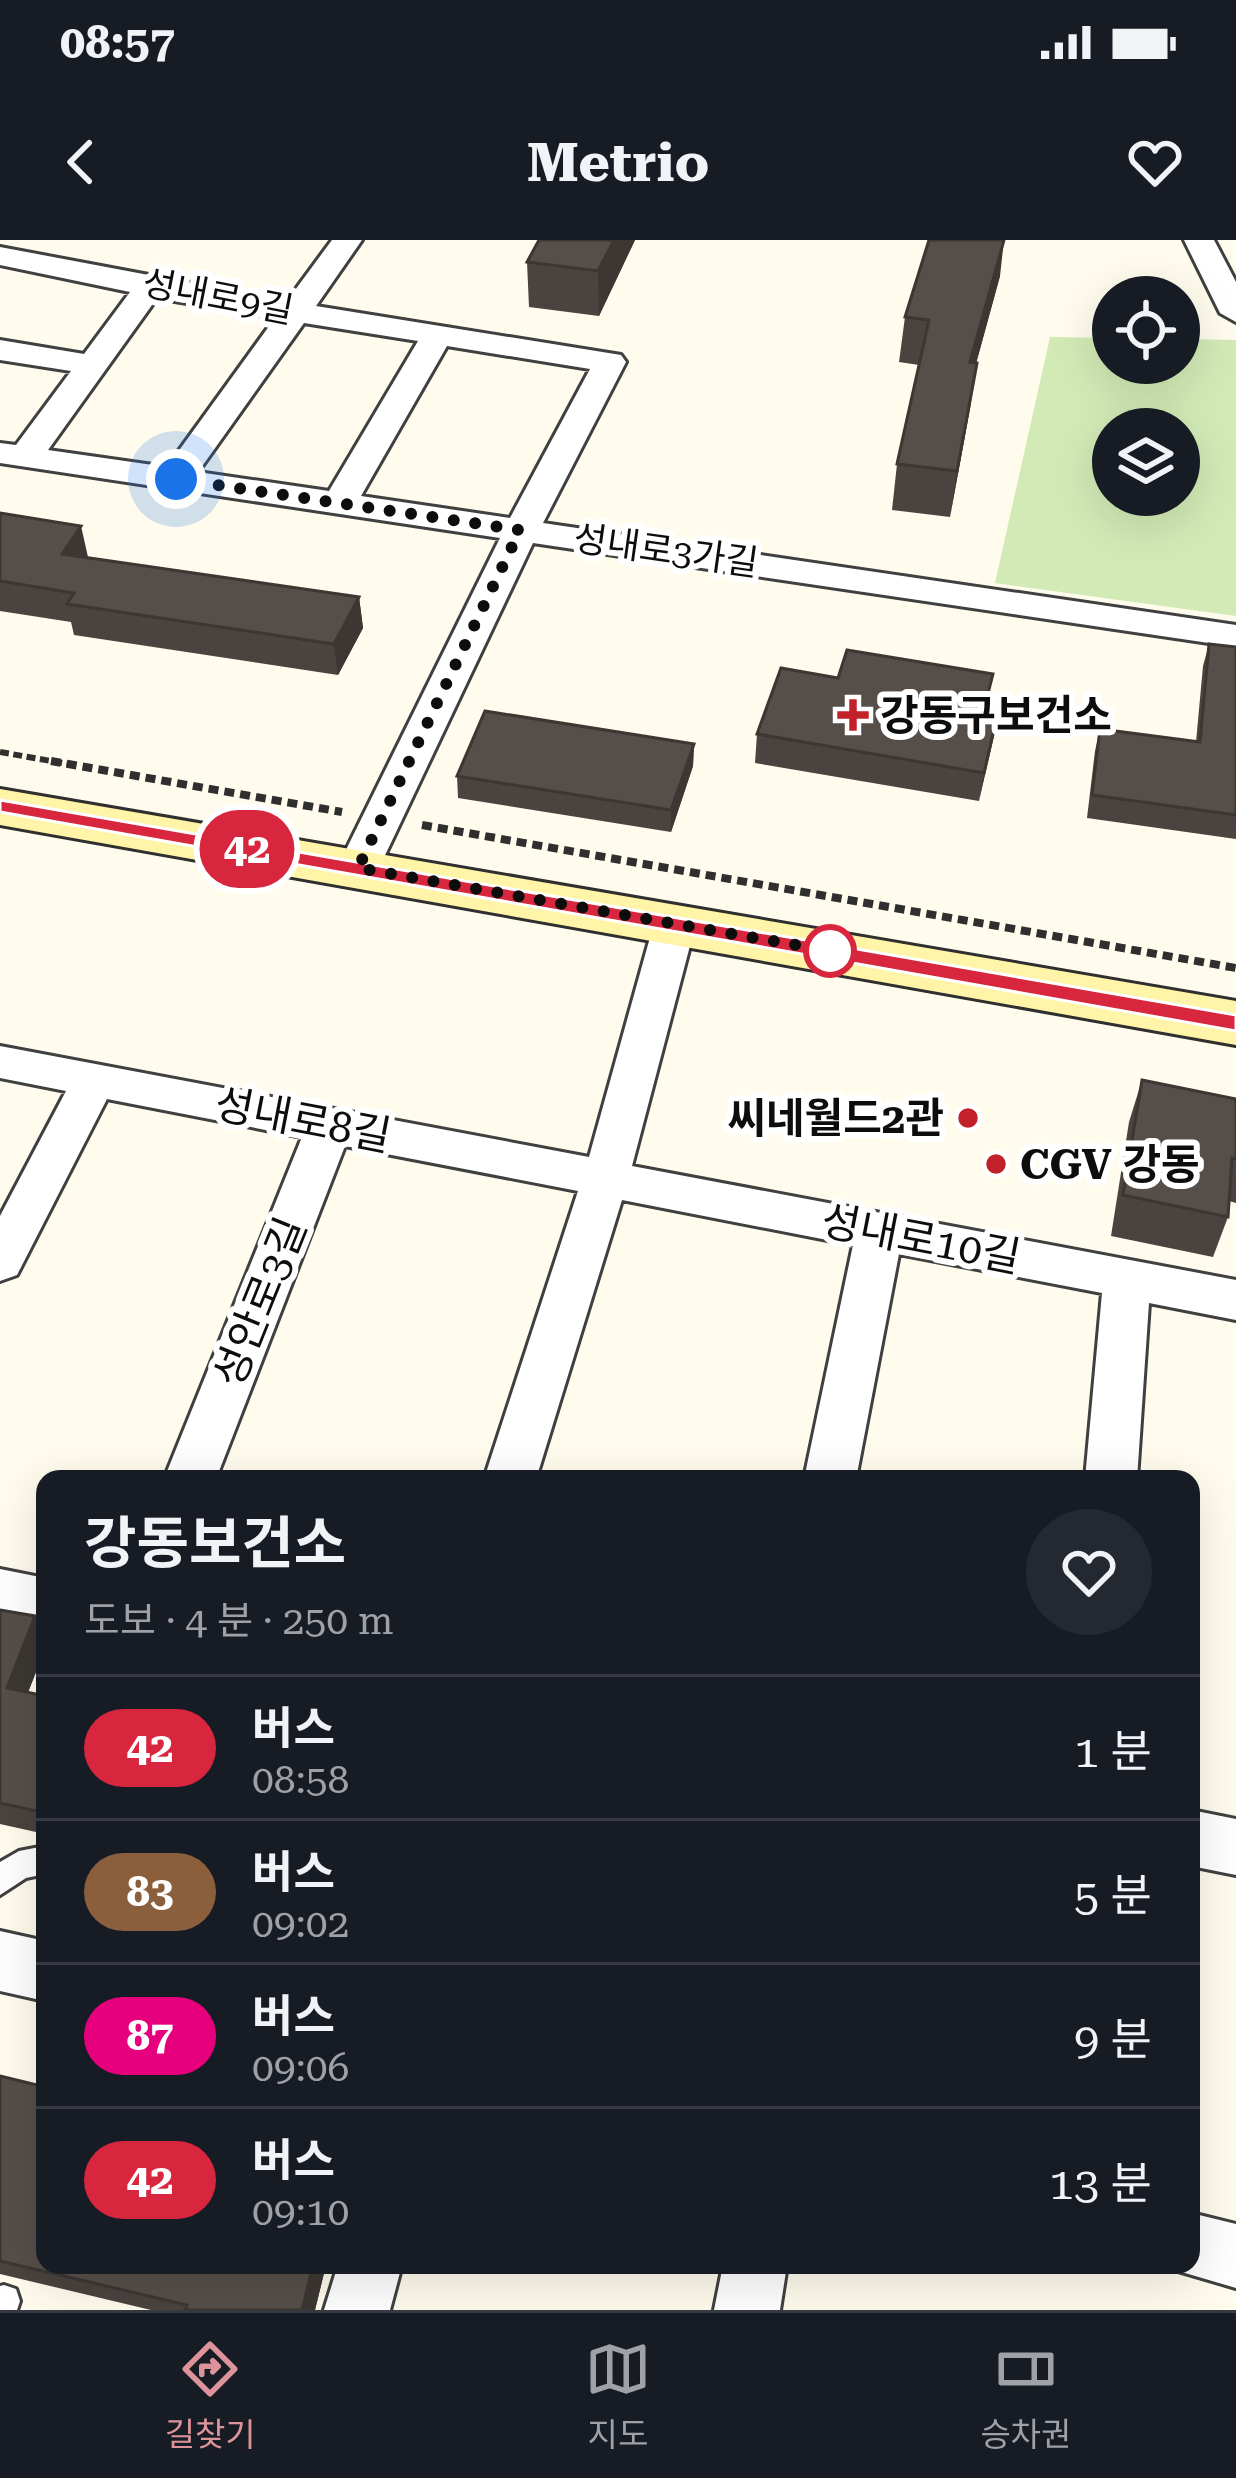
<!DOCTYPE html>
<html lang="ko">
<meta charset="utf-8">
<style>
:root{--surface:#171b24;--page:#242831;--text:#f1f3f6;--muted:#9ea1a6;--line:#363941;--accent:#dc949a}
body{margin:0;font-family:"Roboto Serif","Noto Sans KR",serif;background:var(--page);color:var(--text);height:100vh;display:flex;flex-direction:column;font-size:45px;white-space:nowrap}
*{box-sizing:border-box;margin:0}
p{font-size:39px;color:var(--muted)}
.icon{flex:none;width:66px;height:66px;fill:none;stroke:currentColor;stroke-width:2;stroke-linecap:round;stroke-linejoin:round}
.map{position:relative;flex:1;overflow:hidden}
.details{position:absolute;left:36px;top:1230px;width:1164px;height:804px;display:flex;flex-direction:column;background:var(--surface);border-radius:24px;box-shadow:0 12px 48px #0002}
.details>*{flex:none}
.badge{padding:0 24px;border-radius:39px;font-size:42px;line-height:78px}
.fabs{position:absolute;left:1092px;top:36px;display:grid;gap:24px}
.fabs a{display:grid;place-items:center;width:108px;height:108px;border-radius:50%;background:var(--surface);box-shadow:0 12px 48px #0002;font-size:60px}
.you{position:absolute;width:60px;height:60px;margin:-30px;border:9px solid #fff;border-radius:50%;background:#1a73e8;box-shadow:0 0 0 18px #1a73e833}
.map>.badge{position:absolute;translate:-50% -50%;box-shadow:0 0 0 6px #fff}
.round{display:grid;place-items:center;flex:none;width:126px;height:126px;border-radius:63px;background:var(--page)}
.overview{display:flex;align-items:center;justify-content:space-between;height:204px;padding:0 48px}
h1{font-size:57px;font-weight:700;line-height:90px}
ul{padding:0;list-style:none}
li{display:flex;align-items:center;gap:36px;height:144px;padding:0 48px;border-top:3px solid var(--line)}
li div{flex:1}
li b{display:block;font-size:45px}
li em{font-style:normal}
li .badge{min-width:132px;font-weight:700;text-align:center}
.status{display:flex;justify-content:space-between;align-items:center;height:84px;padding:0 60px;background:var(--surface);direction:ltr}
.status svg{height:33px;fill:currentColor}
header{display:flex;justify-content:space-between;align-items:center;height:156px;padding:0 48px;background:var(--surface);font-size:54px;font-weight:700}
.dock{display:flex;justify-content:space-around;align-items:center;height:168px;border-top:3px solid var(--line);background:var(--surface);font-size:33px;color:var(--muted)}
.dock a{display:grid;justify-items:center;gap:6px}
.dock .current{color:var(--accent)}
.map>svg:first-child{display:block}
.green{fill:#d2ebb6;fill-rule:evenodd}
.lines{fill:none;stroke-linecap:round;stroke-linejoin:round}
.lane-casing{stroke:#404040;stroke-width:6}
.street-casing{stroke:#404040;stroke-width:6}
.secondary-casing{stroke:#2f2f2f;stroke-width:6}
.path-far1{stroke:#2f2f2f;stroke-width:6;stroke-dasharray:9 4.5;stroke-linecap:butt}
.path{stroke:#2f2f2f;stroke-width:8;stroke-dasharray:10 6;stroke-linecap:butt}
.lane{fill:#fff;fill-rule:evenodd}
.street{fill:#fff;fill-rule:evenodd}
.secondary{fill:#fff4a8;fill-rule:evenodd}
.wall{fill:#4a433f}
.shaded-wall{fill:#3c3733}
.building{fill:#564e49;stroke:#3c3733;stroke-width:3}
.line{fill:#d7263d;stroke:#fff;stroke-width:3}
.walk{stroke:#0d0d0d;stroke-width:12;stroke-dasharray:0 21.6}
.poi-dot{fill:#c2212a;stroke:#fff;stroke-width:4.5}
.stop-dot{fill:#fff;stroke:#d7263d;stroke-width:6}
.labels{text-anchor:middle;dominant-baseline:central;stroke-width:12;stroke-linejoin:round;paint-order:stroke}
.far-street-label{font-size:36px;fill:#0d0d0d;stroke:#fff}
.poi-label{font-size:42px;font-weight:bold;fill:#0d0d0d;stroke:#fff;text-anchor:start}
.street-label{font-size:42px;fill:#0d0d0d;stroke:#fff}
</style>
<div class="status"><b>08:57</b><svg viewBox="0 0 49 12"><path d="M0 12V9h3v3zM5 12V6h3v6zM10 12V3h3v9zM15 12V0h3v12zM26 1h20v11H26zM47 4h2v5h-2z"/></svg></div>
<header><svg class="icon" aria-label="back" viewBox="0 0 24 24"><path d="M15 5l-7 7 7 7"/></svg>Metrio<svg class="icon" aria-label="heart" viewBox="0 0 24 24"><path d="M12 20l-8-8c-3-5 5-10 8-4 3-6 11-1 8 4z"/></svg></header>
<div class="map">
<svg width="1236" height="2070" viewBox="0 0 1236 2070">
<rect width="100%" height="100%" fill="#fffbed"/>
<!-- green -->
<path class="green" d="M1050,97L1113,98V123H1179V99L1236,100V376L995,343ZM1113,189H1179V255H1113Z"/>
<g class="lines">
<defs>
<path id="lane" d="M45,1606V1634L26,1638L0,1655V1622L19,1611Z
M4,2045L16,2049L20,2061L17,2070H0V2046Z"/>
<path id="street" d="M332,0H362L316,66L621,115L626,122L543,283L1236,385V407L533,303L379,628L373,638H343L337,628L500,298L0,223V203L16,205L71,131L0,120V100L84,114L130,52L0,25V7L287,61ZM157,58L275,78L167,227L48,210ZM304,83L418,101L329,251L198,232ZM447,106L590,129L510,278L361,256Z
M1184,0H1214L1236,42V82L1220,73Z
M675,668L690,673L696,683L632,926L1236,1040V1080L1149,1063L1137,1239H1085L1102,1053L899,1014L856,1239H804L853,1005L622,960L536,1239H484L578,951L345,906L216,1239H164L302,897L107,859L17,1035L0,1041V976L66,851L0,838V806L589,917L654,683L660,673Z
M0,1329L45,1338V1386L0,1377Z
M1191,1570L1236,1579V1635L1191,1626Z
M0,1691L45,1701V1761L0,1751Z
M1191,1973L1236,1984V2048L1168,2028L1191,2025Z
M338,2025H402L390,2070H324Z
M723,2025H787L780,2070H714Z"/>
<path id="secondary" d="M0,549L1236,761V805L0,585Z"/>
</defs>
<!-- lane casing -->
<use href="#lane" class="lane-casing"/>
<!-- street casing -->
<use href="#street" class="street-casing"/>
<!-- secondary casing -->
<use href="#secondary" class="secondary-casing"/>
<!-- path-far1 -->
<path class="path-far1" d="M0,512L68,524"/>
<!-- path -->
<path class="path" d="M51,521L342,572
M422,585L1236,728"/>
<!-- lane -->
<use href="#lane" class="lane"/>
<!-- street -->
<use href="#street" class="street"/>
<!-- secondary -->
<use href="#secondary" class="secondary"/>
</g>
<!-- wall -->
<path class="wall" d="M539,0H635L599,76L529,67L527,22Z
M1000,36L976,123L970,168L950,277L892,270L897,224L919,125L899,122L905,77Z
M0,273L88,317L359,357L363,388L338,435L74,395L71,382L0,371Z
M1209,404L1236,407V599L1087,578L1095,511L1100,489L1196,502L1203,426Z
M987,466L999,468L979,561L755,523L757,494Z
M694,504L693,526L671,592L458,558L457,536Z
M1142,840L1236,859V963L1229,961L1228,977L1213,1017L1111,996L1129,882Z
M0,1370L45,1397V1409L28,1452L45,1456V1594L0,1584Z
M0,1836L45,2025H326L315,2070H151L0,2034Z"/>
<!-- shaded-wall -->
<path class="shaded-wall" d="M614,0H635L599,76L598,31Z
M1004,0L1000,36L964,168L970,122Z
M977,123L970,168L950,277L957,231Z
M81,286L88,317L62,314Z
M359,357L363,388L338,435L334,404Z
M999,468L994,496L979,561L984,533Z
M694,504L693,526L671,592V570Z
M35,1376L45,1397V1409L20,1473L7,1448Z
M313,2025H326L315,2070H302Z"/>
<!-- building -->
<path class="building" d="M539,0H614L598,31L527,22Z
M929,0H1004L970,122L977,123L957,231L897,224L929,80L905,77Z
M0,273L81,286L62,314L359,357L334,404L67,364L74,353L0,341Z
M1209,404L1236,407V575L1092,555L1100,489L1200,502Z
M847,410L993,434L985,465L999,468L984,533L757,494L781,428L838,438Z
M485,471L694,504L671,570L457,536Z
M1142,840L1236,859V919L1232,918L1228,977L1123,955Z
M0,1370L35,1376L7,1448L45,1456V1573L0,1563Z
M0,1836L45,1847V2025H313L302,2070H185L187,2065L0,2021Z"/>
<!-- line -->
<path class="line" d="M0,560L1236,775V791L0,572Z"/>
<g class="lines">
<!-- walk -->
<path class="walk" d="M176,239L520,290L358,628L830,711"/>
</g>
<!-- markers -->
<g class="poi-dot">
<path d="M847 457h12v12h12v12h-12v12h-12v-12h-12v-12h12z"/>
<circle cx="968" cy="878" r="12"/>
<circle cx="996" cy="924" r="12"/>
</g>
<circle class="stop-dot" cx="830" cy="711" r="24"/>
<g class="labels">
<!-- far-street labels -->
<g class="far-street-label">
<text transform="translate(218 57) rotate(11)">성내로9길</text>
<text transform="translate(666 311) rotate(8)">성내로3가길</text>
</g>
<!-- poi labels -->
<g class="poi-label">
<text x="880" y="475">강동구보건소</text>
<text x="944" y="878" text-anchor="end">씨네월드2관</text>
<text x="1020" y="924">CGV 강동</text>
</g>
<!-- street labels -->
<g class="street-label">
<text transform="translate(303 880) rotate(11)">성내로8길</text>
<text transform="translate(921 999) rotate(11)">성내로10길</text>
<text transform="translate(260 1062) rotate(-68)">성안로3길</text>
</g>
</g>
</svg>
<div class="fabs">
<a><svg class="icon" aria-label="locate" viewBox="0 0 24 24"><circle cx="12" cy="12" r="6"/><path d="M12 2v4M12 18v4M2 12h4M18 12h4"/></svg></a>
<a><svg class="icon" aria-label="layers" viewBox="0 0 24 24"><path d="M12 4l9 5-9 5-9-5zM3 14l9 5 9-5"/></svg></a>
</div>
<div class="you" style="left:176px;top:239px"></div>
<b class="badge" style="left:247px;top:609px;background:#d7263d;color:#fff">42</b>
<section class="details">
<div class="overview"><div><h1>강동보건소</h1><p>도보 · 4 분 · 250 m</p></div><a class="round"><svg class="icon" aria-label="heart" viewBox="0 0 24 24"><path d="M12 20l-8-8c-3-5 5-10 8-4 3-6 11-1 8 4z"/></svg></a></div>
<ul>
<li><span class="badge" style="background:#d7263d;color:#fff">42</span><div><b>버스</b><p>08:58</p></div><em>1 분</em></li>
<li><span class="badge" style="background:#8b5e3c;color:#fff">83</span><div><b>버스</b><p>09:02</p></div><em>5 분</em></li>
<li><span class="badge" style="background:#e6007e;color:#fff">87</span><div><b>버스</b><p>09:06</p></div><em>9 분</em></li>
<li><span class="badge" style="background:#d7263d;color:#fff">42</span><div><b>버스</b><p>09:10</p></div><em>13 분</em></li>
</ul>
</section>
</div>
<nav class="dock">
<a class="current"><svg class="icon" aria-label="directions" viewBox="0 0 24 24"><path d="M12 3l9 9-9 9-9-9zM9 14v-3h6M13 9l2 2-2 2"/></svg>길찾기</a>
<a><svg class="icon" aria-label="map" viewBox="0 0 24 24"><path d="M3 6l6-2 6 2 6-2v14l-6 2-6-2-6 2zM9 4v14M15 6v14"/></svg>지도</a>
<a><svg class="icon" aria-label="tickets" viewBox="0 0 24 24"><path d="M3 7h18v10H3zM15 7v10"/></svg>승차권</a>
</nav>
